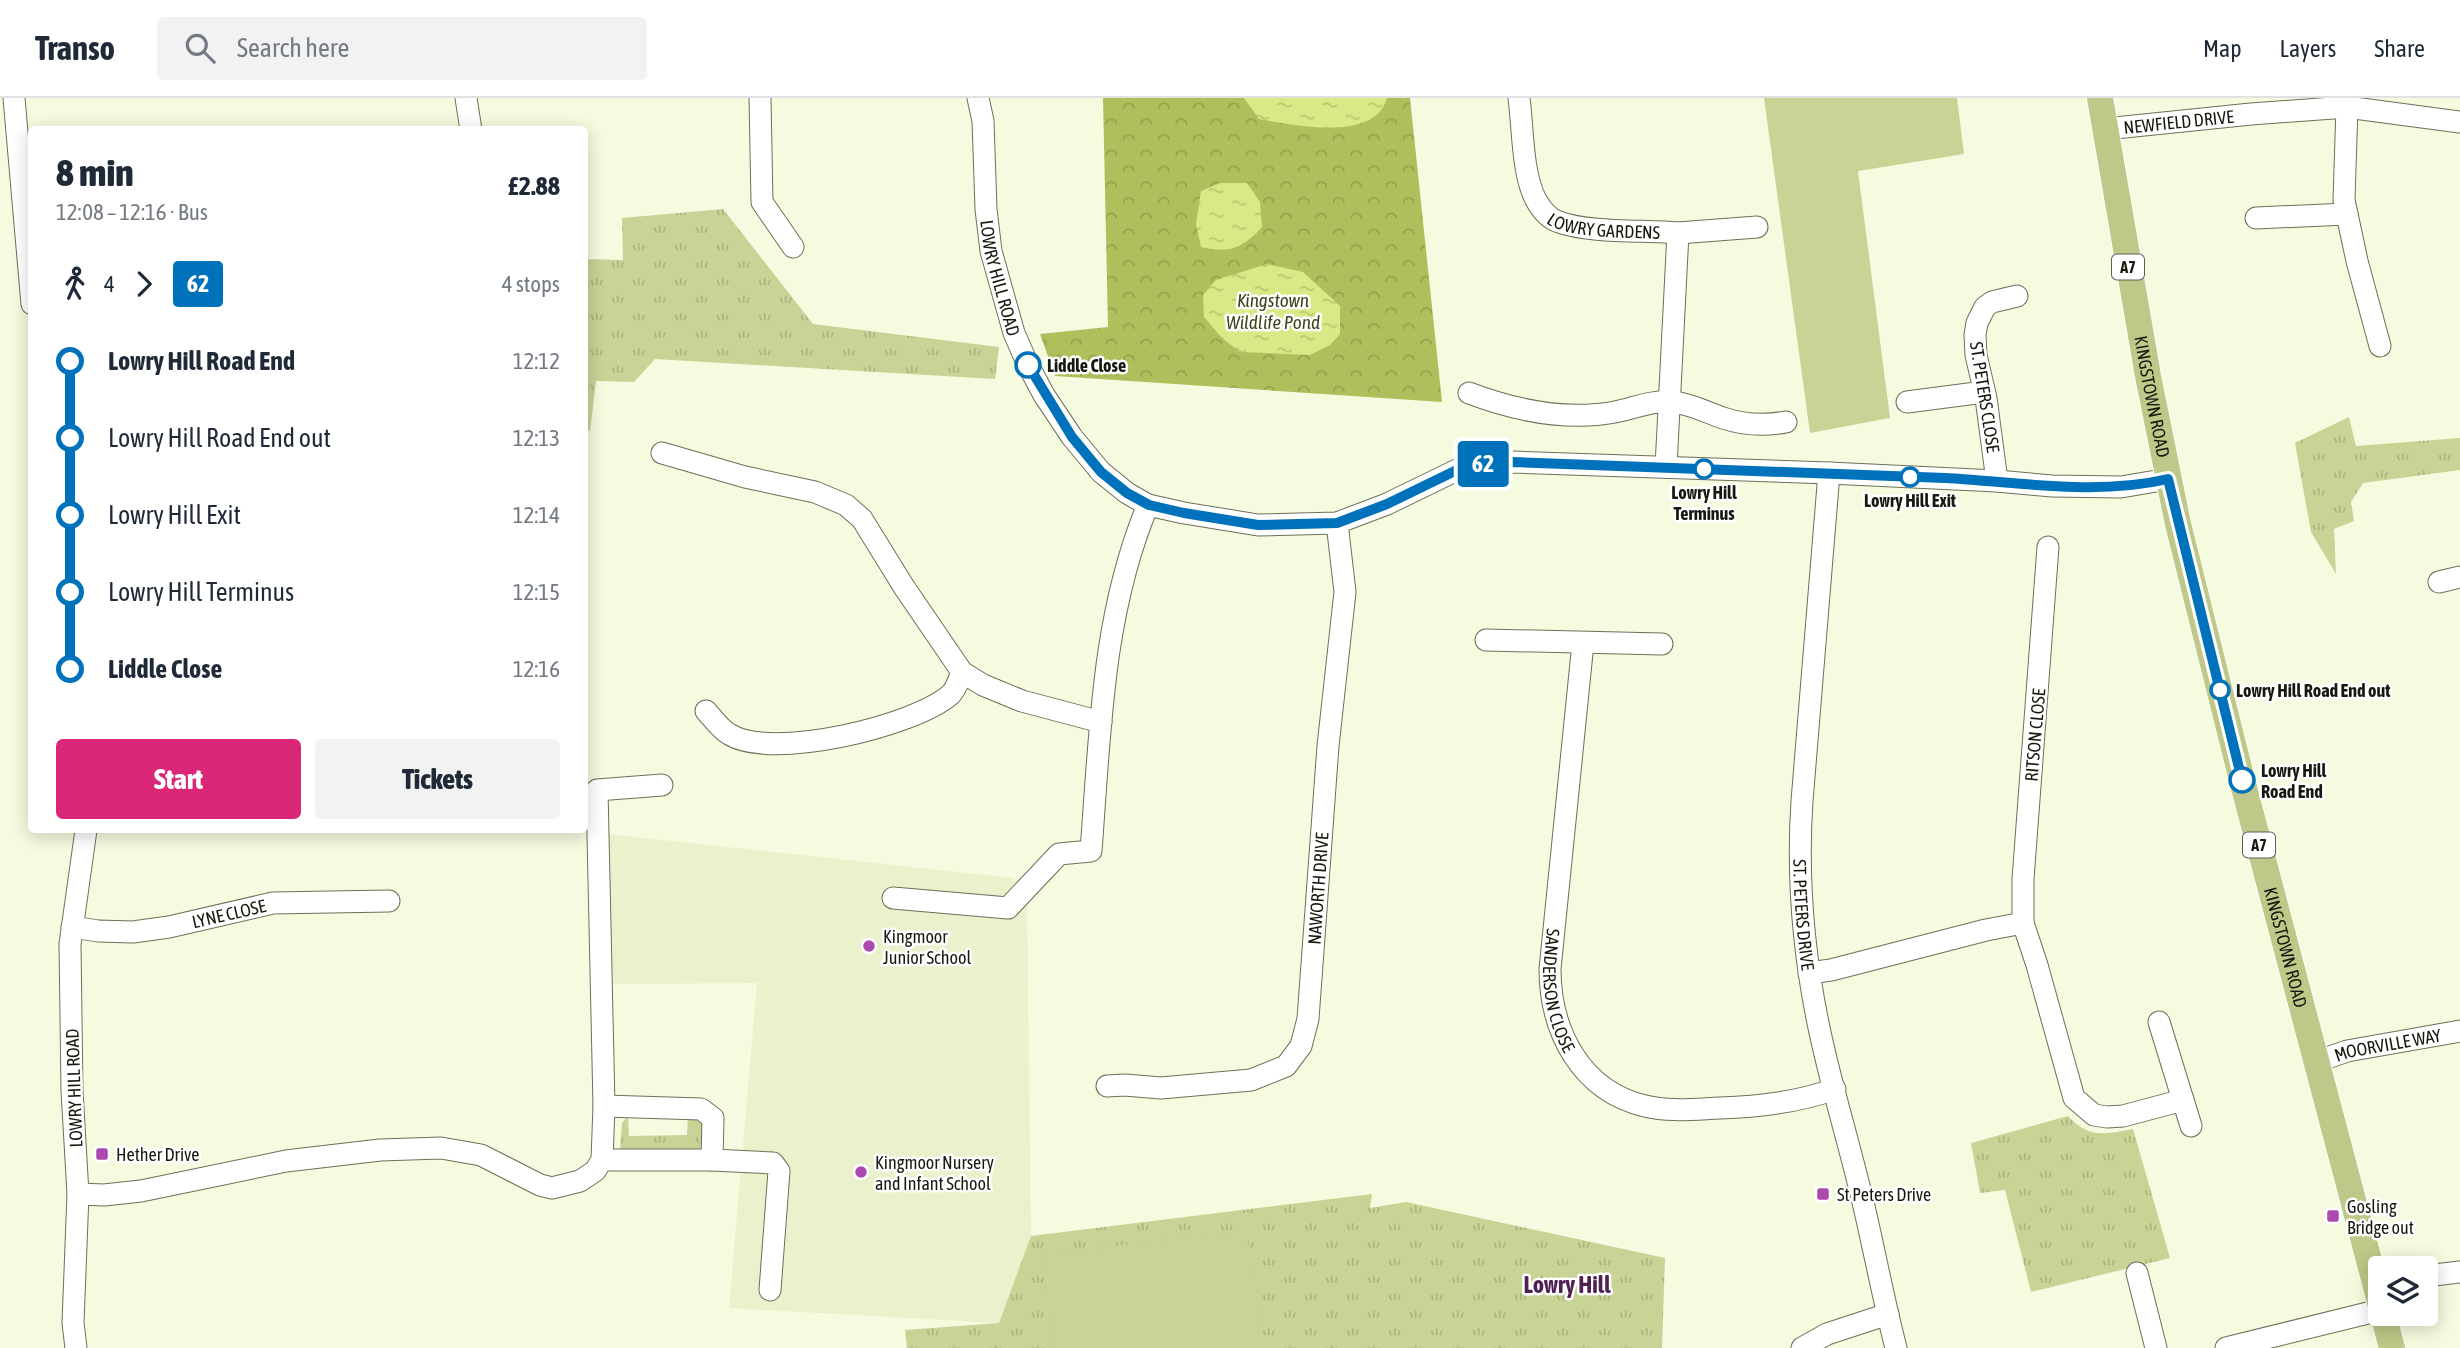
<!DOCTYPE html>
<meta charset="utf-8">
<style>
:root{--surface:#fff;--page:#f2f2f3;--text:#1f2937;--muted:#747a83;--line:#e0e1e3;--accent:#db2777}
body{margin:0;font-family:"Asap Condensed",sans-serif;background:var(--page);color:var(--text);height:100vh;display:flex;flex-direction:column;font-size:26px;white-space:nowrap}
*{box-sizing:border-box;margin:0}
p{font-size:23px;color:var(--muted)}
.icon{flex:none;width:38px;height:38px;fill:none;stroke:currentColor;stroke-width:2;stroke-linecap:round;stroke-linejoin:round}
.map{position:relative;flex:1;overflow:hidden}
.details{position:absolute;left:28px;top:28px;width:560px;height:707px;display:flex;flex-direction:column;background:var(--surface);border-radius:7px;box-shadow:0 4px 18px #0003}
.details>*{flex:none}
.badge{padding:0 14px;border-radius:5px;font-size:24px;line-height:46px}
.fabs{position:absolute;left:2368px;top:1158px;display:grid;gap:14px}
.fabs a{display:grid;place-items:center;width:70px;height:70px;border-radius:7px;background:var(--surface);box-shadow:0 4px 18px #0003;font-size:35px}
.map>.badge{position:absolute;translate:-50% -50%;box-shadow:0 0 0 4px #fff}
.legs{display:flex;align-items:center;gap:10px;height:77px;padding:0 28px;font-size:23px}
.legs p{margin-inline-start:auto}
.headline{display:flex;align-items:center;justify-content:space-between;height:119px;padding:0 28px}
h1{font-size:38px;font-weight:800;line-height:52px}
.action{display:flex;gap:14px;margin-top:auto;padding:14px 28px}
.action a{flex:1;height:80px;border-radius:7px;background:var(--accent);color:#fff;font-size:28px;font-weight:800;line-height:80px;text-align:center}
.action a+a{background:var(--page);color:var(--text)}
ul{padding:0 28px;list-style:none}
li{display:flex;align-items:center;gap:24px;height:77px;font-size:26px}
li i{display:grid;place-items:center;width:10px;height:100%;margin:0 9px;background:currentColor}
li i::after{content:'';width:18px;height:18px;margin:-9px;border:5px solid;border-radius:50%;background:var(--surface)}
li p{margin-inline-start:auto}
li:first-child i{background:linear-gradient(#0000 50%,currentColor 0)}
li:last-child i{background:linear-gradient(currentColor 50%,#0000 0)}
header{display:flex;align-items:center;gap:42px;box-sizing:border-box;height:98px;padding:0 35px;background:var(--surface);border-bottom:2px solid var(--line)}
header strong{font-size:33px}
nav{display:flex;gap:38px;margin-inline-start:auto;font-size:24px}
.search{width:490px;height:63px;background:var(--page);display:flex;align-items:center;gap:18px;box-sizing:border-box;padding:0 24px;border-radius:7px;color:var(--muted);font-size:26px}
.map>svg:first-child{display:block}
.built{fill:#eaf1cd}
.grass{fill:url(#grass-tufts)}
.forest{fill:url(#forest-crowns)}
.garden{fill:#c8d396}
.water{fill:url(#water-ripples)}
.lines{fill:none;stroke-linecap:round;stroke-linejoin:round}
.minor-casing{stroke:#6c7057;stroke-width:23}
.major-casing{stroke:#fff;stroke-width:28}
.minor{stroke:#fff;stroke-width:21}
.major{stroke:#bfc888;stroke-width:26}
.line-1-casing{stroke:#fff;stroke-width:16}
.line-1{stroke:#0072bc;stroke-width:10}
.stop-1-dot{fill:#fff;stroke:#0072bc;stroke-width:3.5}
.poi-dot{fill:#ac49af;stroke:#fff;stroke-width:2.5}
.labels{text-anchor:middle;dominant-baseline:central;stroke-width:5;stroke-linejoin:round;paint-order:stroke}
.shield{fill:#fff;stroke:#5d5e57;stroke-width:2}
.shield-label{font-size:16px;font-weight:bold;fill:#17190f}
.street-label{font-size:18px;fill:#17190f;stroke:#fff}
.stop-label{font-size:18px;font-weight:bold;fill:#17190f;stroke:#fff;text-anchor:start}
.poi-label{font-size:18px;fill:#17190f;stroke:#fff;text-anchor:start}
.water-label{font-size:19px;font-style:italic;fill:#3e441b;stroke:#fff}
.district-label{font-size:24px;font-weight:bold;fill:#4f2051;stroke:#fff}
</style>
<header>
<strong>Transo</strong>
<div class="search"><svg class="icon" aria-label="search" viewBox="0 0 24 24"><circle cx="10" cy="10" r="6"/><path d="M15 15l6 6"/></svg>Search here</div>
<nav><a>Map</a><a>Layers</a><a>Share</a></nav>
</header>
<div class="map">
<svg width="2460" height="1250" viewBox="0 0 2460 1250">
<defs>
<pattern id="grass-tufts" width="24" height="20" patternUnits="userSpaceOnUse" patternTransform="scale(1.75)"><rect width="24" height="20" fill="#c8d396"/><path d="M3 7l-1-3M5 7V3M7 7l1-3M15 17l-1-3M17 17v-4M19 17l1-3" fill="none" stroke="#abb580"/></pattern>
<pattern id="forest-crowns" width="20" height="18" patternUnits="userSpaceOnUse" patternTransform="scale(1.75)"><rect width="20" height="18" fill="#b0be5b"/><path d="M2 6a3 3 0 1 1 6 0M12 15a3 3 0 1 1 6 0" fill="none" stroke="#97a34e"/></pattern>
<pattern id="water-ripples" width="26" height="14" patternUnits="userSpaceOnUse" patternTransform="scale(1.75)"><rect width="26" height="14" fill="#dae986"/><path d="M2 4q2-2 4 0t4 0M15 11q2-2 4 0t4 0" fill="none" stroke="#bac772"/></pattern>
</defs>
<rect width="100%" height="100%" fill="#f5fbde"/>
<!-- built -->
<path class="built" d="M607,736L1013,780L1027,799L1031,1138L999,1225L729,1210L757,885L608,886Z"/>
<!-- grass -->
<path class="grass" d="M723,111L813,226L999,249L995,281L655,261L634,284L596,283L590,333L585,332V161L623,162L622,120Z
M2349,319L2356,348L2460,340V372L2363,385L2351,404L2354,423L2334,431L2336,476L2311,434L2295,345Z
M628,1018L629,1038L687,1037L688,1018L703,1025L707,1037L701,1050L689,1056L620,1052L622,1025Z
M2068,1018C2089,1041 2105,1036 2133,1031L2170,1160L2031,1194L2005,1092L1980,1095L1971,1045Z
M1372,1096L1370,1110L1406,1104L1665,1160L1662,1250H907L905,1232L999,1225L1031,1138Z"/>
<!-- forest -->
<path class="forest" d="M1103,0H1410L1442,304L1055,278L1040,236L1108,229Z"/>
<!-- garden -->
<path class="garden" d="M1764,0H1957L1964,56L1858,73L1890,320L1810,335Z
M1246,1132L1265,1250H1053L1041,1157Z"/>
<!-- water -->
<path class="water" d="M1244,0H1387C1375,45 1293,27 1259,21Z
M1220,85H1247L1260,104L1262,129C1243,150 1229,156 1201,149L1196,126L1201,93Z
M1267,166L1303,174L1340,208V236L1330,247L1310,257L1240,254L1222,240L1204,219L1203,197L1216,182Z"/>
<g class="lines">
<defs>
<g id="minor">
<path d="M14,0L32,206"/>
<path d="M466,0L471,32"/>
<path d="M760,0L762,104L793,149"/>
<path id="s1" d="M978,0L983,23L986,111L991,153L1014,235L1028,267L1044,297L1072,339L1101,374L1127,395L1148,407L1184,415L1258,427L1337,425L1387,406L1459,371L1513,364L1829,375L1997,383L2052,388L2121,389L2168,381"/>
<path id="s2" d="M1519,0C1523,30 1522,76 1536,102C1541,111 1549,121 1559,124C1588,135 1645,132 1678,135L1666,369"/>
<path d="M2347,9L2344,102L2357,163L2380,248"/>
<path id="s3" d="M2105,31L2251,16L2347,9L2460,24"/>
<path d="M2256,120L2347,116"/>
<path d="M1678,135L1757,129"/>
<path d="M1469,295C1514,312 1567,323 1615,314C1635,310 1652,302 1673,304C1691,306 1706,314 1723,320C1744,327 1765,328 1786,324"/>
<path d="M1907,304L1984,294"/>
<path d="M662,355L745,379L815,394L846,407L862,421L904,489L962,574L983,587L1022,603L1101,624"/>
<path id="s4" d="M1829,375L1802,703C1797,777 1803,851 1818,925C1830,984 1848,1041 1862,1100C1874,1150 1883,1200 1896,1250"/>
<path d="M1997,383L1986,300L1976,257L1975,237L1977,225L1985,209L1992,204L2017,198"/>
<path d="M2048,449L2023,781V825L2037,867L2074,1000L2094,1017L2107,1019L2123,1018L2183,1002"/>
<path d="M2439,484L2460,479"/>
<path d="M1486,542L1662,546"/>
<path id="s5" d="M1583,545L1550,871C1550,933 1581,993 1645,1008C1669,1014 1695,1011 1720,1010C1759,1009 1798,1004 1835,991"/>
<path d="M706,613C713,620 720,631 729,636C771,663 914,628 950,597C956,592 959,581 962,574"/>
<path d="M893,800L1008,810L1059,756L1091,753C1100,637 1102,516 1148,407"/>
<path id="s6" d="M72,829L98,833L133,834L169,829L273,805L389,803"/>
<path d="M1809,875L1831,872L1986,832L2023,825"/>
<path d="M2159,924L2191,1028"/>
<path id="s7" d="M2316,964L2347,953L2460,933"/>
<path id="s8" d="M1107,988L1125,987L1161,990L1251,982L1286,968L1301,948L1308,921L1328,648L1345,494L1337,425"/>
<path d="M602,1062H712L713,1020L701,1011L604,1008"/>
<path d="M712,1062L773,1065L779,1073L770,1192"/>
<path d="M78,1096L104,1097L141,1093L286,1063L380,1052L441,1050L481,1057L540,1087L552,1090L580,1083L595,1073L602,1062L604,1008L597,692L662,687"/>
<path d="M2137,1175L2156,1250"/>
<path d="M2426,1178L2460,1174"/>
<path d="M76,1250L73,1225L78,1096L72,993L70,846L86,732"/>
<path d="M1802,1250L1827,1236L1888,1216"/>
<path d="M2226,1250L2380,1212"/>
</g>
<g id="major">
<path id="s9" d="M2100,0L2148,278L2178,426L2243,686L2380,1204"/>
<path d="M2383,1216L2392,1250"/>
</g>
</defs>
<!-- minor casing -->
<use href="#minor" class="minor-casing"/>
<!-- major casing -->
<use href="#major" class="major-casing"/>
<!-- minor -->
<use href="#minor" class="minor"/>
<!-- major -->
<use href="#major" class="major"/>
</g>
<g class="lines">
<defs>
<path id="line-1" d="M1028,267L1072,339L1101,374L1127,395L1149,407L1184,415L1258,427L1337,425L1387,406L1459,371L1513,364C1657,368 1801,374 1945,380C2019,384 2095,398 2168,381L2242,682"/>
</defs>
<!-- line-1 casing -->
<use href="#line-1" class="line-1-casing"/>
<!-- line-1 -->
<use href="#line-1" class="line-1"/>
</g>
<!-- markers -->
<g class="stop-1-dot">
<circle cx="1028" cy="267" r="12"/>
<circle cx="1704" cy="371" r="9"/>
<circle cx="1910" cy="379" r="9"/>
<circle cx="2220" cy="592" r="9"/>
<circle cx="2242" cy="682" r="12"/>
</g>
<g class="poi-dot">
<circle cx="869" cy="848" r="7"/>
<rect x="95" y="1049" width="14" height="14" rx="3.5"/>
<circle cx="861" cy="1074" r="7"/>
<rect x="1816" y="1089" width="14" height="14" rx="3.5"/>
<rect x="2326" y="1111" width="14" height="14" rx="3.5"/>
</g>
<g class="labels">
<!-- shield labels -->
<g class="shield">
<rect x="2112" y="156.5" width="32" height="25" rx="5"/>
<rect x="2243" y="734.5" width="32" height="25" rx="5"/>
</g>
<g class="shield-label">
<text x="2128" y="169">A7</text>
<text x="2259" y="747">A7</text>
</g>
<!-- street labels -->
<g class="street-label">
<text stroke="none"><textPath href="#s3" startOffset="74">NEWFIELD DRIVE</textPath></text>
<text stroke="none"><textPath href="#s2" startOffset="182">LOWRY GARDENS</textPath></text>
<text stroke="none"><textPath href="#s1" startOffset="182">LOWRY HILL ROAD</textPath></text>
<text transform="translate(1985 299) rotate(81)">ST. PETERS CLOSE</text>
<text stroke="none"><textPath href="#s9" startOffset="303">KINGSTOWN ROAD</textPath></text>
<text transform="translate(2035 637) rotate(-85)">RITSON CLOSE</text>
<text stroke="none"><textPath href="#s8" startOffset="366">NAWORTH DRIVE</textPath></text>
<text stroke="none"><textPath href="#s6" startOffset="159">LYNE CLOSE</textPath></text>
<text stroke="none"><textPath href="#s4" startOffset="443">ST. PETERS DRIVE</textPath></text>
<text stroke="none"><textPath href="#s9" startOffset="870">KINGSTOWN ROAD</textPath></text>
<text stroke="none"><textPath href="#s5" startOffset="350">SANDERSON CLOSE</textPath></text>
<text stroke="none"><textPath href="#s7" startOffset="74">MOORVILLE WAY</textPath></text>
<text transform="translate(74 990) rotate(-92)">LOWRY HILL ROAD</text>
</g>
<!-- stop labels -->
<g class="stop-label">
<text x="1047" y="267">Liddle Close</text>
<text x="1704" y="394" text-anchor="middle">Lowry Hill<tspan x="1704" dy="21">Terminus</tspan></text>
<text x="1910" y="402" text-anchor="middle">Lowry Hill Exit</text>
<text x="2236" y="592">Lowry Hill Road End out</text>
<text x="2261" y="672">Lowry Hill<tspan x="2261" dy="21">Road End</tspan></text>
</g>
<!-- poi labels -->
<g class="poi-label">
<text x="883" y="838">Kingmoor<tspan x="883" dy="21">Junior School</tspan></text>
<text x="116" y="1056">Hether Drive</text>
<text x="875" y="1064">Kingmoor Nursery<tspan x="875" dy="21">and Infant School</tspan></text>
<text x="1837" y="1096">St Peters Drive</text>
<text x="2347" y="1108">Gosling<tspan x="2347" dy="21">Bridge out</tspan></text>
</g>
<!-- water labels -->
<g class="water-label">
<text x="1273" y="202">Kingstown<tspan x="1273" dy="22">Wildlife Pond</tspan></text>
</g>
<!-- district labels -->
<g class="district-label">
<text x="1567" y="1186">Lowry Hill</text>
</g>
</g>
</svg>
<div class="fabs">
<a><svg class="icon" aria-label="layers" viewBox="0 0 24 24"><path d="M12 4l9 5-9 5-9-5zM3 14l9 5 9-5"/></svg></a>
</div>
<b class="badge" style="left:1483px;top:366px;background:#0072bc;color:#fff">62</b>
<section class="details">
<div class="headline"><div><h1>8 min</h1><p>12:08 – 12:16 · Bus</p></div><b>£2.88</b></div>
<div class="legs"><svg class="icon" aria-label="walk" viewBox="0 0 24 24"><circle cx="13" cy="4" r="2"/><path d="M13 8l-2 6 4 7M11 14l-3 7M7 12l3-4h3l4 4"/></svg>4<svg class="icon" aria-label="forward" viewBox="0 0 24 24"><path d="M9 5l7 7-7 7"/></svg><b class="badge" style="background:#0072bc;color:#fff">62</b><p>4 stops</p></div>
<ul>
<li><i style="color:#0072bc"></i><b>Lowry Hill Road End</b><p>12:12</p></li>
<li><i style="color:#0072bc"></i><span>Lowry Hill Road End out</span><p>12:13</p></li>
<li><i style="color:#0072bc"></i><span>Lowry Hill Exit</span><p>12:14</p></li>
<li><i style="color:#0072bc"></i><span>Lowry Hill Terminus</span><p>12:15</p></li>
<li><i style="color:#0072bc"></i><b>Liddle Close</b><p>12:16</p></li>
</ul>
<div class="action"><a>Start</a><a>Tickets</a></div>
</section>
</div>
